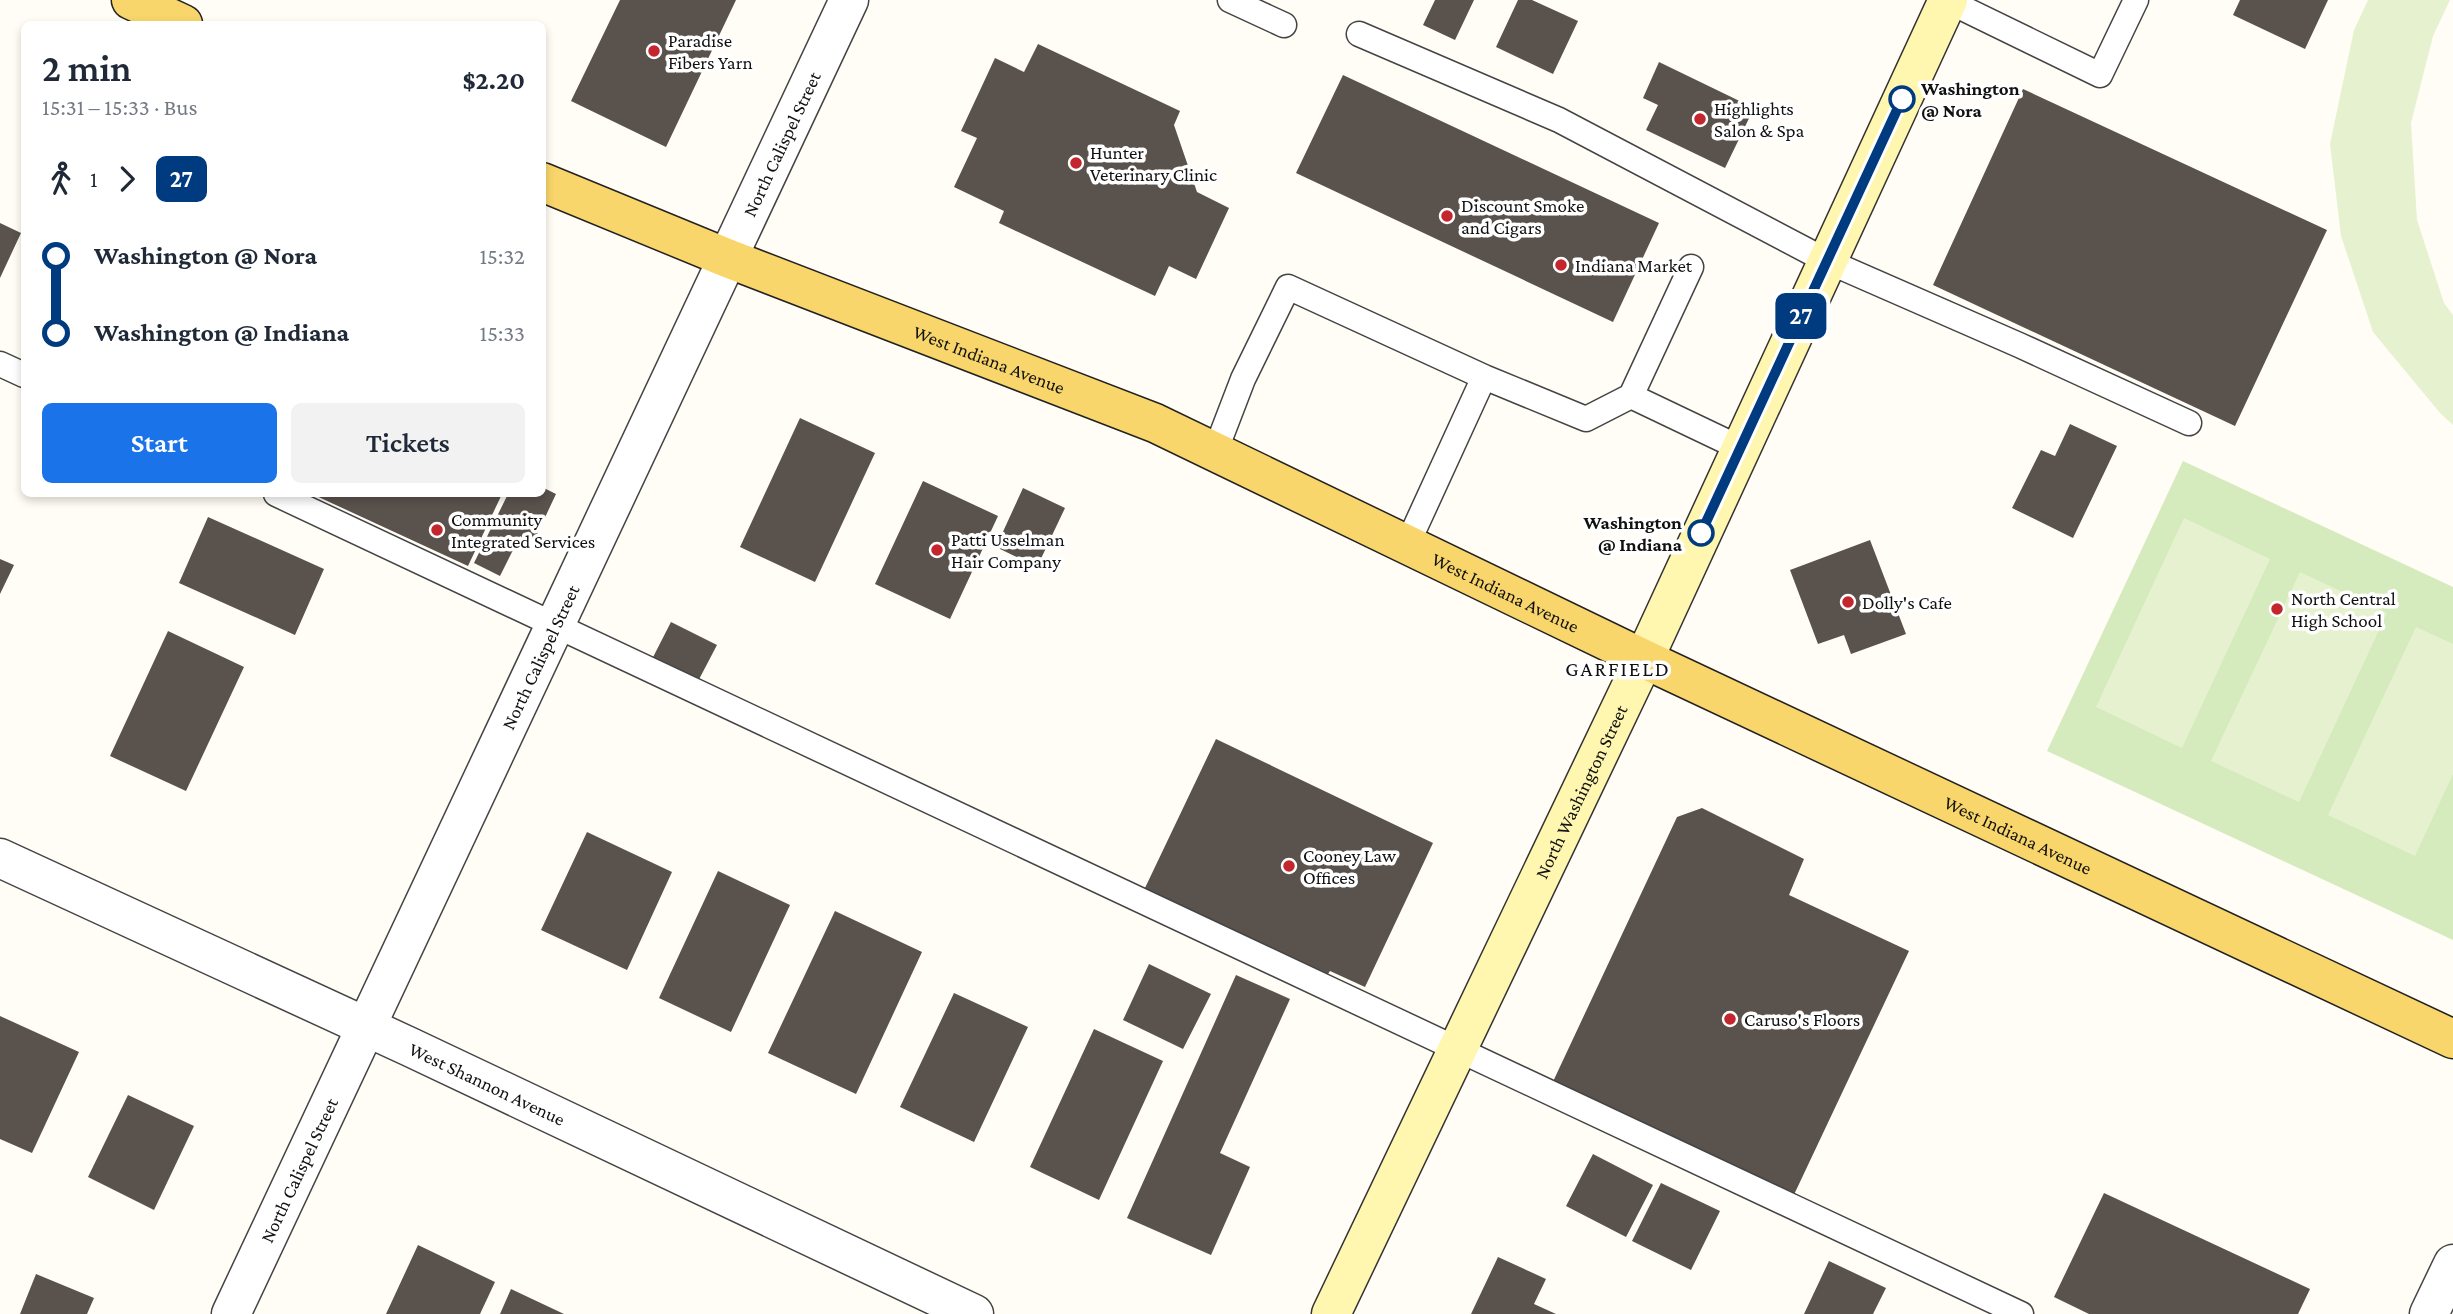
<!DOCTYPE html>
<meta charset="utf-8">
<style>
:root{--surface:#fff;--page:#f2f2f3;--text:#1f2937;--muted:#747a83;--accent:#1a73e8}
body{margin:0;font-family:"Crimson Pro",serif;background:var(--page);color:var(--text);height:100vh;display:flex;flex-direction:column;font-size:26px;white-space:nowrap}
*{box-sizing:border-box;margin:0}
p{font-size:23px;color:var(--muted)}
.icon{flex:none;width:38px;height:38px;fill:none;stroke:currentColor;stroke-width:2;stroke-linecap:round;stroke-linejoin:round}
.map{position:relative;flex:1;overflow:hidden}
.details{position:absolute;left:21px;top:21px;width:525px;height:476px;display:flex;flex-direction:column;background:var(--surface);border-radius:10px;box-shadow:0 4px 10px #0003}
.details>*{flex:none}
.badge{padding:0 14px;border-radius:10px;font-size:24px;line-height:46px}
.map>.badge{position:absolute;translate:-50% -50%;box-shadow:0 0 0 4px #fff}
.legs{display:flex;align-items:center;gap:10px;height:77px;padding:0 21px;font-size:23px}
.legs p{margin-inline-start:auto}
.overview{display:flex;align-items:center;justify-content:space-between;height:119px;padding:0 21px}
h1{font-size:38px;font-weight:600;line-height:52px}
.primary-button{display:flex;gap:14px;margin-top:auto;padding:14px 21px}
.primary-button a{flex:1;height:80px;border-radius:10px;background:var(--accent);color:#fff;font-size:28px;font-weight:600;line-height:80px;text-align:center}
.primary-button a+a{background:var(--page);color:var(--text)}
ul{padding:0 21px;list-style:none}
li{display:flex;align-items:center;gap:24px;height:77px;font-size:26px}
li i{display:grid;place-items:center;width:10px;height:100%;margin:0 9px;background:currentColor}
li i::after{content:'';width:18px;height:18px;margin:-9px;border:5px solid;border-radius:50%;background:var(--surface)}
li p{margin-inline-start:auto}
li:first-child i{background:linear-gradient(#0000 50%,currentColor 0)}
li:last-child i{background:linear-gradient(currentColor 50%,#0000 0)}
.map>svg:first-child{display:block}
.green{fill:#d5ebbd}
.pitch{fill:#e6f2cf}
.building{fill:#5a524d}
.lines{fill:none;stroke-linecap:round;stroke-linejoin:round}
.service-casing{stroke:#444;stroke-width:27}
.minor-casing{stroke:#444;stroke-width:41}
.secondary-casing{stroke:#333;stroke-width:41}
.primary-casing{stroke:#222;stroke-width:41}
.service{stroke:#fff;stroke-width:24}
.minor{stroke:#fff;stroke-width:38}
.secondary{stroke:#fff6b0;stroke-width:38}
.primary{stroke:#f9d66b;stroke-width:38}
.line-1-casing{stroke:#fff;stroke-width:16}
.line-1{stroke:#003b80;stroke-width:10}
.poi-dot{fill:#c4262e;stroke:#fff;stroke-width:2.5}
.stop-1-dot{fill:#fff;stroke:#003b80;stroke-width:3.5}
.labels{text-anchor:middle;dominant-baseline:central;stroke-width:7;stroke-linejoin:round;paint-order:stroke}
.poi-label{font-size:19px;fill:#111;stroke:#fff;text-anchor:start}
.stop-label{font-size:19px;font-weight:bold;fill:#111;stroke:#fff;text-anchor:start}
.street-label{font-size:19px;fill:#111;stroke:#fff}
.neighbourhood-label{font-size:21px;letter-spacing:2px;fill:#111;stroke:#fff}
</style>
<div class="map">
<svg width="2453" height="1314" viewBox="0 0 2453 1314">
<rect width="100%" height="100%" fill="#fffdf5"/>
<!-- green -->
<path class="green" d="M2183,461L2453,587V940L2047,751Z"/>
<!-- pitch -->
<path class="pitch" d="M2368,0H2450L2433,36L2411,123L2417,220L2444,303L2453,315V425L2440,413L2373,332L2341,236L2330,144L2354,30Z
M2184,518L2270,559L2182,748L2096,707Z
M2300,572L2387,613L2299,802L2211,761Z
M2416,627L2453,644V774L2415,856L2328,815Z"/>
<!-- building -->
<path class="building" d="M620,0H736L666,147L571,101Z
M1435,0H1474L1455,40L1423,25Z
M1518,0H1532L1578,21L1553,74L1496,47Z
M2240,0H2328L2305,49L2233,15Z
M1038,44L1180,111L1174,125L1197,192L1229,208L1196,279L1169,266L1155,296L999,223L1004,211L954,187L977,138L961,131L995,58L1024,72Z
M1659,62L1754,108L1725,168L1646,130L1658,105L1643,98Z
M1343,75L1659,223L1613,322L1296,173Z
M2023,89L2327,230L2235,426L1933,285Z
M0,223L21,233L0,278Z
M800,418L875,453L815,582L740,547Z
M2070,424L2117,446L2073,538L2012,508L2041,450L2055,456Z
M923,481L998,516L950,619L875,584Z
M542,487L556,494L533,543L520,536L500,576L474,563L508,494H542Z
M1023,488L1065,508L1037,567L996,547Z
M312,494H502L468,566Z
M208,517L324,569L295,635L179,583Z
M1870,540L1906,634L1851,654L1844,635L1818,644L1790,570Z
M0,559L14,565L0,594Z
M671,622L717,645L695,687L649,665Z
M168,631L244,667L186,791L110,756Z
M1216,739L1433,843L1365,987L1330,971L1326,977L1144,890Z
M1702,808L1804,859L1789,895L1909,951L1791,1201L1550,1088L1677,817Z
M587,832L672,872L627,970L541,930Z
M718,871L790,905L731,1032L659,998Z
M835,911L922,952L856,1094L768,1053Z
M1149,964L1211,994L1183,1049L1123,1020Z
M1236,975L1290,999L1220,1153L1250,1167L1211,1255L1127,1218Z
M954,993L1028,1027L974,1142L900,1107Z
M0,1016L79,1052L32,1153L0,1139Z
M1094,1029L1163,1061L1099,1200L1030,1167Z
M128,1095L194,1126L154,1210L88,1177Z
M1593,1154L1653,1185L1626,1237L1566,1206Z
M1661,1183L1720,1211L1691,1270L1632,1241Z
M2104,1193L2310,1289L2298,1314H2089L2054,1297Z
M418,1245L495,1282L480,1314H386Z
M1498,1257L1546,1279L1534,1304L1556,1314H1471Z
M1829,1261L1886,1288L1873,1314H1804Z
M36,1274L94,1298L87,1314H20Z
M511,1289L564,1314H500Z"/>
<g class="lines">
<defs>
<path id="service" d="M1230,0L1284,25
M1948,1L2100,75L2136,0
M1359,34L1559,120L1827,261L2019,345L2189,423
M1691,267L1631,396L1740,448
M0,364L24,375
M1215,452L1243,379L1288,287L1484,377
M276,494L2021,1314
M1407,545L1484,377L1586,419L1631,396"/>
<g id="minor">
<path id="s1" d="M0,858L410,1047L974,1314"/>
<path id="s2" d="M231,1314L849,0"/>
<path d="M2429,1314L2453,1264"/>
</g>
<g id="secondary">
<path id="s3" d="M1331,1314L1644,659L1948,0"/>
</g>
<g id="primary">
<path d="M131,0L183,24"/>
<path id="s4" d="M542,182L727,258L1155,423L1644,659L2453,1039"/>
</g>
</defs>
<!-- service casing -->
<use href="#service" class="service-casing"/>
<!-- minor casing -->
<use href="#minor" class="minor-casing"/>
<!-- secondary casing -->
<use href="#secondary" class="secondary-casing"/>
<!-- primary casing -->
<use href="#primary" class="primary-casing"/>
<!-- service -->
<use href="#service" class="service"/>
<!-- minor -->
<use href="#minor" class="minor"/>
<!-- secondary -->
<use href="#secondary" class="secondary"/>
<!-- primary -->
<use href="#primary" class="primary"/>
</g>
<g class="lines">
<defs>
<path id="line-1" d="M1701,533L1902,99"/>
</defs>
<!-- line-1 casing -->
<use href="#line-1" class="line-1-casing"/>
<!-- line-1 -->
<use href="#line-1" class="line-1"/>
</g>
<!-- markers -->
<g class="poi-dot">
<circle cx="654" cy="51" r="7"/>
<circle cx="1700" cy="119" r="7"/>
<circle cx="1076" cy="163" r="7"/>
<circle cx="1447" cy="216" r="7"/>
<circle cx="1561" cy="265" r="7"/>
<circle cx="437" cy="530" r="7"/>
<circle cx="937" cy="550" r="7"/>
<circle cx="1848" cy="602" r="7"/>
<circle cx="2277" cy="609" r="7"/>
<circle cx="1289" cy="866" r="7"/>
<circle cx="1730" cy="1019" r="7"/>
</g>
<g class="stop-1-dot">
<circle cx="1902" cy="99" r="12"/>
<circle cx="1701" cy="533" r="12"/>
</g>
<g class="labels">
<!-- poi labels -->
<g class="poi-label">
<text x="668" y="40">Paradise<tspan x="668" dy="22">Fibers Yarn</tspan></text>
<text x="1714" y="108">Highlights<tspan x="1714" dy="22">Salon &amp; Spa</tspan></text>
<text x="1090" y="152">Hunter<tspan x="1090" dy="22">Veterinary Clinic</tspan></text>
<text x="1461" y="205">Discount Smoke<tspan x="1461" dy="22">and Cigars</tspan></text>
<text x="1575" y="265">Indiana Market</text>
<text x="451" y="519">Community<tspan x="451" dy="22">Integrated Services</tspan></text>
<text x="951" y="539">Patti Usselman<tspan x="951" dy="22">Hair Company</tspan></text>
<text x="2291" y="598">North Central<tspan x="2291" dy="22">High School</tspan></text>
<text x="1862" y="602">Dolly's Cafe</text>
<text x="1303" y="855">Cooney Law<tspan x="1303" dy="22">Offices</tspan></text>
<text x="1744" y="1019">Caruso's Floors</text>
</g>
<!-- stop labels -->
<g class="stop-label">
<text x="1921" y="88">Washington<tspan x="1921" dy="22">@ Nora</tspan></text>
<text x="1682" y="522" text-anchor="end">Washington<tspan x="1682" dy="22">@ Indiana</tspan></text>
</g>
<!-- street labels -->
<g class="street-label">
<text stroke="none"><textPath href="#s2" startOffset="1293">North Calispel Street</textPath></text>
<text stroke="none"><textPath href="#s4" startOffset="481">West Indiana Avenue</textPath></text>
<text stroke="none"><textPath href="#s4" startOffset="1048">West Indiana Avenue</textPath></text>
<text stroke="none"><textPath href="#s2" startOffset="726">North Calispel Street</textPath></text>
<text stroke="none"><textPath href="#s3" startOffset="579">North Washington Street</textPath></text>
<text stroke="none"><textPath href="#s4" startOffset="1615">West Indiana Avenue</textPath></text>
<text stroke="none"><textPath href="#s1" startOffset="537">West Shannon Avenue</textPath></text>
<text stroke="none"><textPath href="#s2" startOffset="159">North Calispel Street</textPath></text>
</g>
<!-- neighbourhood labels -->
<g class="neighbourhood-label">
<text x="1618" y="669">GARFIELD</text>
</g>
</g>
</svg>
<b class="badge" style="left:1801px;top:316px;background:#003b80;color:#fff">27</b>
<section class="details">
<div class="overview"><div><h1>2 min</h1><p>15:31 – 15:33 · Bus</p></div><b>$2.20</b></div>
<div class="legs"><svg class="icon" aria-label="walk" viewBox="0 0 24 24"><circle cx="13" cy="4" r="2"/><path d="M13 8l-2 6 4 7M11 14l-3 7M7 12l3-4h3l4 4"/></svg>1<svg class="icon" aria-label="forward" viewBox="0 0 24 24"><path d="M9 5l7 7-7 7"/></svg><b class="badge" style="background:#003b80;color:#fff">27</b></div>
<ul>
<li><i style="color:#003b80"></i><b>Washington @ Nora</b><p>15:32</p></li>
<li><i style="color:#003b80"></i><b>Washington @ Indiana</b><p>15:33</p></li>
</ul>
<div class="primary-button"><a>Start</a><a>Tickets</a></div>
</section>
</div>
